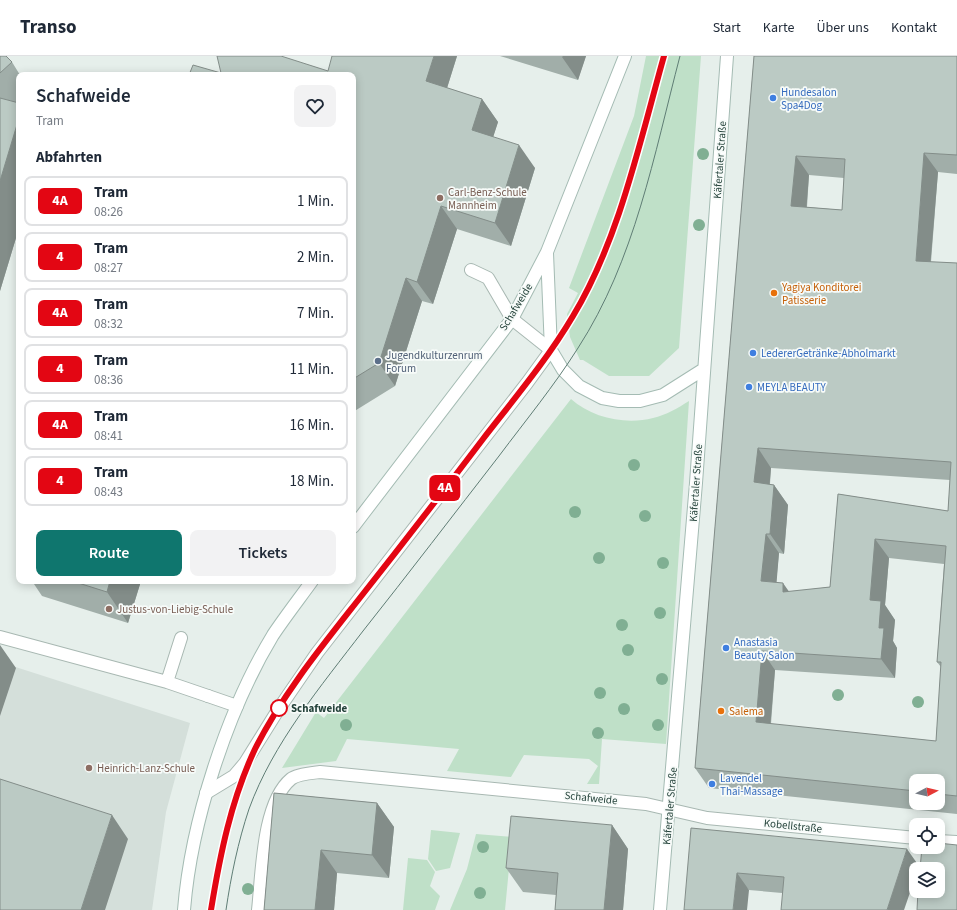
<!DOCTYPE html>
<html lang="de">
<meta charset="utf-8">
<style>
:root{--surface:#fff;--page:#f2f2f3;--text:#1f2937;--muted:#747a83;--line:#e0e1e3;--accent:#0f766e}
body{margin:0;font-family:"Source Sans 3",sans-serif;background:var(--page);color:var(--text);height:100vh;display:flex;flex-direction:column;font-size:15px;white-space:nowrap}
*{box-sizing:border-box;margin:0}
p{font-size:13px;color:var(--muted)}
.icon{flex:none;width:22px;height:22px;fill:none;stroke:currentColor;stroke-width:2;stroke-linecap:round;stroke-linejoin:round}
.map{position:relative;flex:1;overflow:hidden}
.panel{position:absolute;left:16px;top:16px;width:340px;height:512px;display:flex;flex-direction:column;background:var(--surface);border-radius:8px;box-shadow:0 2px 10px #0003}
.panel>*{flex:none}
.badge{padding:0 8px;border-radius:6px;font-size:14px;line-height:26px}
.needle{width:26px;rotate:83deg}
.controls{position:absolute;left:909px;top:718px;display:grid;gap:8px}
.controls a{display:grid;place-items:center;width:36px;height:36px;border-radius:8px;background:var(--surface);box-shadow:0 2px 10px #0003;font-size:20px}
.map>.badge{position:absolute;translate:-50% -50%;box-shadow:0 0 0 2px #fff}
h2{padding:0 20px;font-size:15px;line-height:36px}
.round{display:grid;place-items:center;flex:none;width:42px;height:42px;border-radius:8px;background:var(--page)}
.summary{display:flex;align-items:center;justify-content:space-between;height:68px;padding:0 20px}
h1{font-size:19px;font-weight:600;line-height:30px}
.button{display:flex;gap:8px;margin-top:auto;padding:8px 20px}
.button a{flex:1;height:46px;border-radius:8px;background:var(--accent);color:#fff;font-size:16px;font-weight:600;line-height:46px;text-align:center}
.button a+a{background:var(--page);color:var(--text)}
ul{padding:0;list-style:none}
li{display:flex;align-items:center;gap:12px;height:50px;margin:0 8px 6px;padding:0 12px;border:2px solid var(--line);border-radius:8px}
li div{flex:1}
li b{display:block;font-size:15px}
li em{font-style:normal}
li .badge{min-width:44px;font-weight:700;text-align:center}
header{display:flex;align-items:center;gap:24px;box-sizing:border-box;height:56px;padding:0 20px;background:var(--surface);border-bottom:1px solid var(--line)}
header strong{font-size:19px}
nav{display:flex;gap:22px;margin-inline-start:auto;font-size:14px}
.map>svg:first-child{display:block}
.built{fill:#d4dfda}
.green{fill:#bfe0c8}
.lines{fill:none;stroke-linecap:round;stroke-linejoin:round}
.lane-casing{stroke:#a8b8b2;stroke-width:14}
.street-casing{stroke:#a8b8b2;stroke-width:14}
.secondary-casing{stroke:#a4bbb3;stroke-width:14}
.lane{stroke:#fff;stroke-width:12}
.street{stroke:#fff;stroke-width:12}
.secondary{stroke:#fff;stroke-width:12}
.tram{stroke:#5f7d75;stroke-width:1}
.tree{fill:#80af93}
.wall{fill:#a1aea9;fill-rule:evenodd}
.shaded-wall{fill:#838d89}
.building{fill:#bbcac4;stroke:#838d89;fill-rule:evenodd}
.line-casing{stroke:#fff;stroke-width:9}
.line{stroke:#e30613;stroke-width:6}
.shop-dot{fill:#3f7fe0;stroke:#f7fbf9;stroke-width:1.5}
.education-dot{fill:#8d6e63;stroke:#f7fbf9;stroke-width:1.5}
.food-dot{fill:#e8710a;stroke:#f7fbf9;stroke-width:1.5}
.service-dot{fill:#5c6f8a;stroke:#f7fbf9;stroke-width:1.5}
.stop-dot{fill:#fff;stroke:#e30613;stroke-width:2}
.labels{text-anchor:middle;dominant-baseline:central;stroke-width:3.5;stroke-linejoin:round;paint-order:stroke}
.shop-label{font-size:11px;fill:#366cbe;stroke:#f7fbf9;text-anchor:start}
.street-label{font-size:11px;fill:#24423a;stroke:#f7fbf9}
.education-label{font-size:11px;fill:#785e54;stroke:#f7fbf9;text-anchor:start}
.food-label{font-size:11px;fill:#c56008;stroke:#f7fbf9;text-anchor:start}
.service-label{font-size:11px;fill:#4e5e75;stroke:#f7fbf9;text-anchor:start}
.stop-label{font-size:11px;font-weight:bold;fill:#24423a;stroke:#f7fbf9;text-anchor:start}
</style>
<header>
<strong>Transo</strong>
<nav><a>Start</a><a>Karte</a><a>Über uns</a><a>Kontakt</a></nav>
</header>
<div class="map">
<svg width="957" height="854" viewBox="0 0 957 854">
<rect width="100%" height="100%" fill="#e6efeb"/>
<!-- built -->
<path class="built" d="M0,606L190,667L166,756L152,854H0Z"/>
<!-- green -->
<path class="green" d="M646,0H701L679,292L649,320H609L583,304H580L570,281L567,258L578,237L569,232L634,60Z
M571,343C592,362 626,369 653,362C666,359 678,352 689,345L666,688L602,683L599,728H587L598,710L589,703L524,699L511,721L447,715L459,693L347,683L336,705L282,712L316,656L324,662Z
M431,774L460,777L450,812L436,815L428,803Z
M476,778L512,781L505,854H450L467,813Z
M408,802L427,804L435,816L430,830L440,840L435,854H403Z"/>
<g class="lines">
<defs>
<path id="lane" d="M208,640L237,650
M206,737L234,720L245,707L278,654L317,597L527,327L551,294L512,263L488,222L471,214"/>
<path id="street" d="M0,581L167,626L208,640
M167,626L181,582
M938,785L957,786
M258,854C262,819 262,747 291,723C297,718 312,717 320,716L646,748L707,762L916,782"/>
<path id="secondary" d="M547,197L551,294L563,314L579,330L602,342L619,345H640L663,339L704,313
M353,471L512,263L547,196L625,0
M184,854C191,766 227,655 273,579C285,561 299,543 312,525
M660,854L696,427L727,0"/>
</defs>
<!-- lane casing -->
<use href="#lane" class="lane-casing"/>
<!-- street casing -->
<use href="#street" class="street-casing"/>
<!-- secondary casing -->
<use href="#secondary" class="secondary-casing"/>
<!-- lane -->
<use href="#lane" class="lane"/>
<!-- street -->
<use href="#street" class="street"/>
<!-- secondary -->
<use href="#secondary" class="secondary"/>
<!-- tram -->
<path class="tram" d="M211,854C220,799 231,744 256,693C282,639 322,590 359,543C400,490 442,437 483,383C514,343 547,303 573,260C620,183 639,86 664,0
M226,854C231,820 238,786 249,753C273,687 321,630 363,575C409,517 454,458 499,400C526,364 554,330 578,292C635,204 654,99 680,0"/>
</g>
<!-- trees -->
<g class="tree">
<circle cx="703" cy="98" r="6"/>
<circle cx="699" cy="169" r="6"/>
<circle cx="634" cy="409" r="6"/>
<circle cx="575" cy="456" r="6"/>
<circle cx="645" cy="460" r="6"/>
<circle cx="599" cy="502" r="6"/>
<circle cx="663" cy="507" r="6"/>
<circle cx="660" cy="557" r="6"/>
<circle cx="622" cy="569" r="6"/>
<circle cx="628" cy="594" r="6"/>
<circle cx="662" cy="623" r="6"/>
<circle cx="600" cy="637" r="6"/>
<circle cx="838" cy="639" r="6"/>
<circle cx="918" cy="646" r="6"/>
<circle cx="624" cy="653" r="6"/>
<circle cx="346" cy="669" r="6"/>
<circle cx="658" cy="669" r="6"/>
<circle cx="598" cy="677" r="6"/>
<circle cx="483" cy="791" r="6"/>
<circle cx="248" cy="833" r="6"/>
<circle cx="480" cy="837" r="6"/>
</g>
<!-- wall -->
<path class="wall" d="M0,0L12,6L20,19H19V172L0,235Z
M457,0L447,32L482,43L498,66L493,81L535,112L511,190L457,173L433,248L422,245L395,330L353,356V19L221,17L328,15Z
M500,0H586L578,24Z
M754,0H957V118L938,116L931,206L957,207V758L709,732L695,712ZM809,119L844,122L842,154L807,151ZM771,412L950,424L948,455L838,438L830,531L789,536L776,527L779,497L784,498L788,449L774,429L770,428ZM889,502L944,508L937,606L941,611L936,685L771,668L775,614L895,622L897,592L893,585L895,564L885,549ZM916,725H938V747H916Z
M32,525H141L128,567L42,540Z
M274,737L377,747L394,771L389,822L337,817L334,854H264Z
M612,769L628,793L623,854H555L556,839L523,836L506,812Z
M691,772L919,810L918,813L782,837L749,834Z"/>
<!-- shaded-wall -->
<path class="shaded-wall" d="M434,0H457L442,48L426,25Z
M563,0H586L578,24L562,1Z
M482,43L498,66L488,97L472,74Z
M19,62V172L0,235V125Z
M519,89L535,112L511,190L495,167Z
M924,97L938,116L929,224L916,205Z
M796,100L809,119L805,170L791,150Z
M441,150L457,173L433,248L417,226Z
M406,222L422,245L395,330L379,307Z
M758,392L771,412L768,446L754,426Z
M774,429L788,449L784,498L770,478Z
M766,478L779,497L775,545L761,525Z
M875,483L889,502L885,549L895,564L893,585L897,592L895,622L881,603L879,572L870,544Z
M110,525H141L128,567L107,536Z
M783,527L797,547L783,536Z
M0,589L16,612L0,660Z
M762,595L775,614L769,685L756,666Z
M377,747L394,771L389,822L372,799Z
M112,759L128,783L105,854H81Z
M612,769L628,793L623,854H604Z
M907,793L919,810L918,813H916V819L904,854H887Z
M321,794L337,817L334,854H315Z
M737,817L749,834L747,854H733Z"/>
<!-- building -->
<path class="building" d="M0,0H6L12,6L0,17Z
M217,0H281L328,15L332,0H434L426,25L482,43L472,74L519,89L495,167L441,150L417,226L406,222L379,307L353,323V214L355,206H353V19H189L193,9L221,17Z
M754,0H957V99L924,97L916,205L957,207V740L938,738V725H916V735L695,712ZM796,100L845,103L842,154L791,150ZM758,392L951,406L948,455L838,438L830,531L783,536V527L761,525L766,478H770L774,429L754,426ZM875,483L946,490L937,606H941L936,685L756,666L762,595L881,603L884,572H879L881,545L870,544Z
M0,42L19,47V62L0,125Z
M72,525H110L107,536Z
M0,723L112,759L81,854H0Z
M274,737L377,747L372,799L321,794L315,854H264Z
M511,760L612,769L604,854H555L558,817L506,812Z
M691,772L907,793L887,854H781L784,821L737,817L733,854H684Z
M938,787L957,789V854H917L918,835H938V813H920L922,791H938Z"/>
<g class="lines">
<defs>
<path id="line" d="M211,854C220,799 231,744 255,693C282,639 322,590 359,543C401,490 442,437 483,383C514,343 547,304 573,260C619,184 640,85 664,0"/>
</defs>
<!-- line casing -->
<use href="#line" class="line-casing"/>
<!-- line -->
<use href="#line" class="line"/>
</g>
<!-- markers -->
<g class="shop-dot">
<circle cx="773" cy="42" r="4"/>
<circle cx="753" cy="297" r="4"/>
<circle cx="749" cy="331" r="4"/>
<circle cx="726" cy="592" r="4"/>
<circle cx="712" cy="728" r="4"/>
</g>
<g class="education-dot">
<circle cx="440" cy="142" r="4"/>
<circle cx="109" cy="553" r="4"/>
<circle cx="89" cy="712" r="4"/>
</g>
<g class="food-dot">
<circle cx="774" cy="237" r="4"/>
<circle cx="721" cy="655" r="4"/>
</g>
<circle class="service-dot" cx="378" cy="305" r="4"/>
<circle class="stop-dot" cx="279" cy="652" r="8"/>
<g class="labels">
<!-- shop labels -->
<g class="shop-label">
<text x="781" y="36">Hundesalon<tspan x="781" dy="13">Spa4Dog</tspan></text>
<text x="761" y="297">LedererGetränke-Abholmarkt</text>
<text x="757" y="331">MEYLA BEAUTY</text>
<text x="734" y="586">Anastasia<tspan x="734" dy="13">Beauty Salon</tspan></text>
<text x="720" y="722">Lavendel<tspan x="720" dy="13">Thai-Massage</tspan></text>
</g>
<!-- street labels -->
<g class="street-label">
<text transform="translate(720 104) rotate(-86)">Käfertaler Straße</text>
<text transform="translate(516 251) rotate(-59)">Schafweide</text>
<text transform="translate(696 427) rotate(-86)">Käfertaler Straße</text>
<text transform="translate(591 742) rotate(6)">Schafweide</text>
<text transform="translate(670 750) rotate(-85)">Käfertaler Straße</text>
<text transform="translate(793 770) rotate(6)">Kobellstraße</text>
</g>
<!-- education labels -->
<g class="education-label">
<text x="448" y="136">Carl-Benz-Schule<tspan x="448" dy="13">Mannheim</tspan></text>
<text x="117" y="553">Justus-von-Liebig-Schule</text>
<text x="97" y="712">Heinrich-Lanz-Schule</text>
</g>
<!-- food labels -->
<g class="food-label">
<text x="782" y="231">Yagiya Konditorei<tspan x="782" dy="13">Patisserie</tspan></text>
<text x="729" y="655">Salema</text>
</g>
<!-- service labels -->
<g class="service-label">
<text x="386" y="299">Jugendkulturzenrum<tspan x="386" dy="13">Forum</tspan></text>
</g>
<!-- stop labels -->
<g class="stop-label">
<text x="291" y="652">Schafweide</text>
</g>
</g>
</svg>
<div class="controls">
<a><svg class="needle" viewBox="-14 -14 28 28"><path d="M0-13l5 13h-10z" fill="#e53935"/><path d="M0 13l5-13h-10z" fill="#747a83"/></svg></a>
<a><svg class="icon" aria-label="locate" viewBox="0 0 24 24"><circle cx="12" cy="12" r="6"/><path d="M12 2v4M12 18v4M2 12h4M18 12h4"/></svg></a>
<a><svg class="icon" aria-label="layers" viewBox="0 0 24 24"><path d="M12 4l9 5-9 5-9-5zM3 14l9 5 9-5"/></svg></a>
</div>
<b class="badge" style="left:445px;top:432px;background:#e30613;color:#fff">4A</b>
<section class="panel">
<div class="summary"><div><h1>Schafweide</h1><p>Tram</p></div><a class="round"><svg class="icon" aria-label="heart" viewBox="0 0 24 24"><path d="M12 20l-8-8c-3-5 5-10 8-4 3-6 11-1 8 4z"/></svg></a></div>
<h2>Abfahrten</h2>
<ul>
<li><span class="badge" style="background:#e30613;color:#fff">4A</span><div><b>Tram</b><p>08:26</p></div><em>1 Min.</em></li>
<li><span class="badge" style="background:#e30613;color:#fff">4</span><div><b>Tram</b><p>08:27</p></div><em>2 Min.</em></li>
<li><span class="badge" style="background:#e30613;color:#fff">4A</span><div><b>Tram</b><p>08:32</p></div><em>7 Min.</em></li>
<li><span class="badge" style="background:#e30613;color:#fff">4</span><div><b>Tram</b><p>08:36</p></div><em>11 Min.</em></li>
<li><span class="badge" style="background:#e30613;color:#fff">4A</span><div><b>Tram</b><p>08:41</p></div><em>16 Min.</em></li>
<li><span class="badge" style="background:#e30613;color:#fff">4</span><div><b>Tram</b><p>08:43</p></div><em>18 Min.</em></li>
</ul>
<div class="button"><a>Route</a><a>Tickets</a></div>
</section>
</div>
